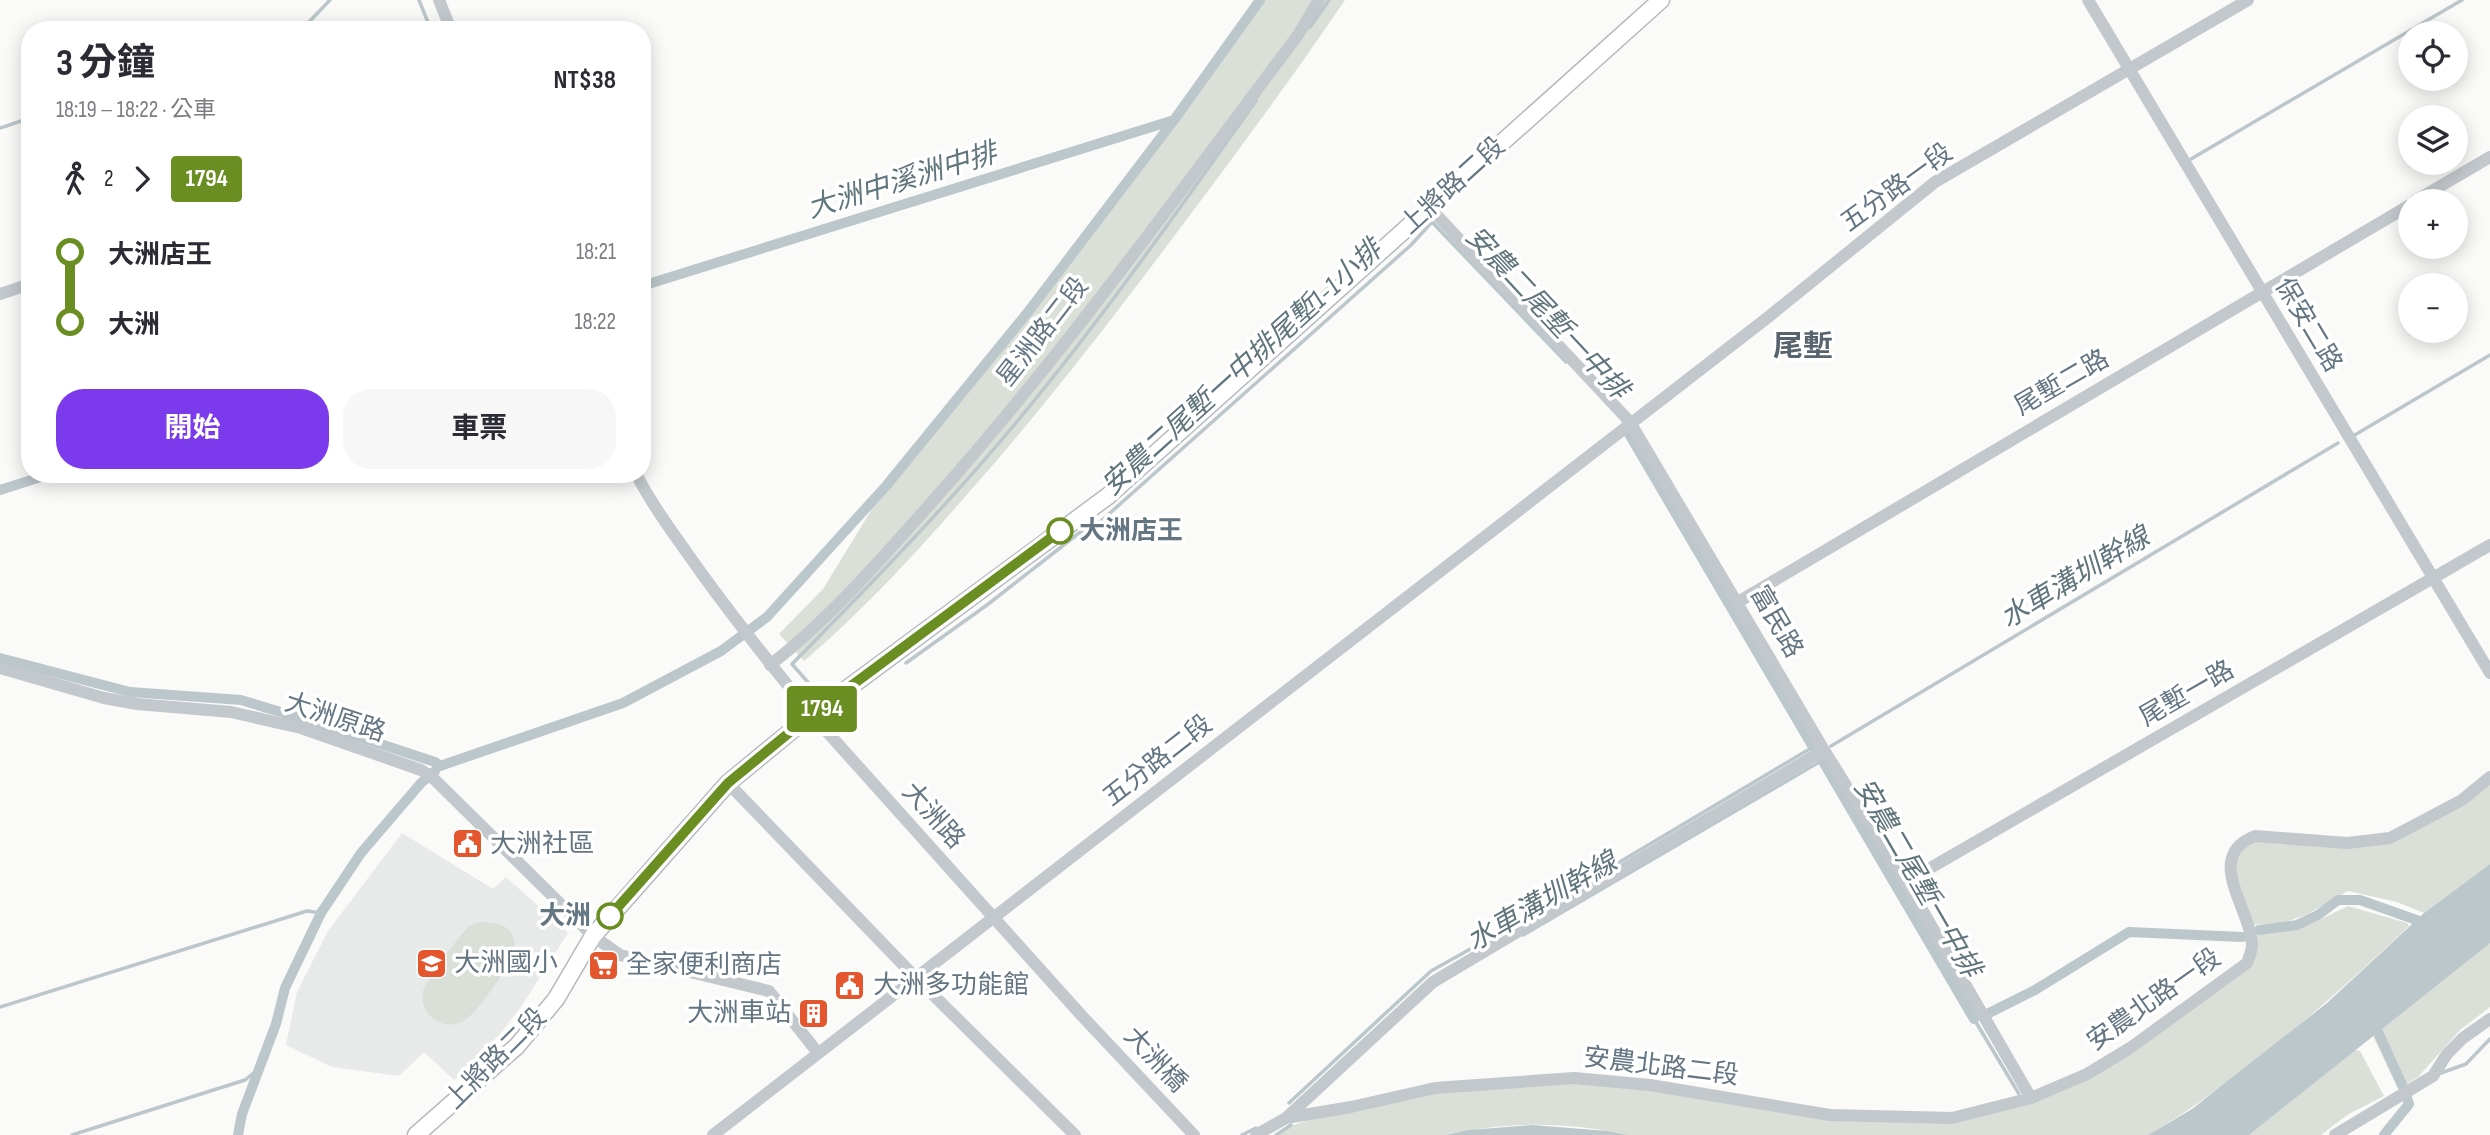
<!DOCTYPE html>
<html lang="zh-TW">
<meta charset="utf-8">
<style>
:root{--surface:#fff;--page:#f7f7f7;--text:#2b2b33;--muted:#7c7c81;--accent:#7c3aed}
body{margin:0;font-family:"Sofia Sans Condensed","Noto Sans TC",sans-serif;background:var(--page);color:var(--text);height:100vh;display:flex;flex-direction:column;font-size:26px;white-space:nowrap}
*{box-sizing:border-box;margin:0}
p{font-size:23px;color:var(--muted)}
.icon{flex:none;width:38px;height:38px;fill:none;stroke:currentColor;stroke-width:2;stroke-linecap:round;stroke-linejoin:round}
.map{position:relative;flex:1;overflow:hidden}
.side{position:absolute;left:21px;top:21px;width:630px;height:462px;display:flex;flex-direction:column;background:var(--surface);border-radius:28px;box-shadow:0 4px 18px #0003}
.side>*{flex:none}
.badge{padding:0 14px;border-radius:5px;font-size:24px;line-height:46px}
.tools{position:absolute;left:2398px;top:21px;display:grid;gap:14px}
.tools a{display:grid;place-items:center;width:70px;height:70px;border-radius:50%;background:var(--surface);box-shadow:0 4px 18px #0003;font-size:35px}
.map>.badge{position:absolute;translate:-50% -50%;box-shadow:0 0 0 4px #fff}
.legs{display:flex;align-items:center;gap:10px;height:77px;padding:0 35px;font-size:23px}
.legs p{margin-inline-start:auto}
.overview{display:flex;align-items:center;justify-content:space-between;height:119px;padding:0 35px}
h1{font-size:38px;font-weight:700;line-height:52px}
.button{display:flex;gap:14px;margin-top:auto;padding:14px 35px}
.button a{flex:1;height:80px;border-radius:28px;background:var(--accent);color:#fff;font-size:28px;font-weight:700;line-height:80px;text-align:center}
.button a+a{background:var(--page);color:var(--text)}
ul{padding:0 35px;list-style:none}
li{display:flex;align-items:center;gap:24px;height:70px;font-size:26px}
li i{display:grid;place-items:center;width:10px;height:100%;margin:0 9px;background:currentColor}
li i::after{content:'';width:18px;height:18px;margin:-9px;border:5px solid;border-radius:50%;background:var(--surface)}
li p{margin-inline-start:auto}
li:first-child i{background:linear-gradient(#0000 50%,currentColor 0)}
li:last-child i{background:linear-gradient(currentColor 50%,#0000 0)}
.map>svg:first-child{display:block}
.built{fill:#e8e9e9}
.green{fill:#dadfd7}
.water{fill:#bbc7cb}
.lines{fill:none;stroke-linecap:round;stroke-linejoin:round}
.stream{stroke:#bbc7cb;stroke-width:3.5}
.canal{stroke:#bbc7cb;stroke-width:10}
.major-casing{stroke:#b5babe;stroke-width:19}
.minor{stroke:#c3c8cc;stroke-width:12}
.major{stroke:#fff;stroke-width:16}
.line-1-casing{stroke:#fff;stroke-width:16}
.line-1{stroke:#6b8e23;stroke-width:10}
.stop-1-dot{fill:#fff;stroke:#6b8e23;stroke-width:3.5}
.labels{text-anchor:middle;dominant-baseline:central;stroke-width:7;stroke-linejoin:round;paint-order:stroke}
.street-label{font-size:26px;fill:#657683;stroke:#fff}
.stop-label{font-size:26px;font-weight:bold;fill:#657683;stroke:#fff;text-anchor:start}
.poi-label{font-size:26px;fill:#657683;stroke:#fff;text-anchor:start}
.water-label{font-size:28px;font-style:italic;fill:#60757c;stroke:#fff}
.quarter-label{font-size:30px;font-weight:bold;fill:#57646e;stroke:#fff}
</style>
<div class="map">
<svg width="2490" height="1135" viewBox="0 0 2490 1135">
<rect width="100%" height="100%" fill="#fafaf8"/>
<!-- built -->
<path class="built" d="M402,833L493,889L506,877L568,933L521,1007L499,1035L454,1080L424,1052L399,1076L332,1067L286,1045L297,992L328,931Z"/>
<!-- green -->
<path class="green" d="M1260,0H1345C1293,77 1237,152 1181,227C1122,306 1062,384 998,459C937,529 875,601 804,661L779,634L823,589L886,486L1028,312L1174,120Z
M2490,777V864L2424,913L2397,902L2348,891L2306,915L2282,923L2247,925L2232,883L2241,841L2390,838Z
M2348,906L2407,923L2409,926C2328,1002 2244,1078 2148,1135H1628C1569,1122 1504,1121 1446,1135H1276L1287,1127L1351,1107L1435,1088L1574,1078L1830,1115L1952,1118L2087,1074L2247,963L2250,936L2281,932L2311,924Z
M480,922C505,922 520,930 513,959C500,976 486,1001 470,1016C451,1035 419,1020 423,992C424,984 462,931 470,926C473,924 477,923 480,922Z
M2490,942V1007L2460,1030L2418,1077L2398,1089L2373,1036Z
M2355,1050L2360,1051L2384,1096L2347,1115L2321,1135H2249Z"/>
<!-- water -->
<path class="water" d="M2490,864V943L2249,1135H2148L2192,1109L2327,1003L2424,913Z
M1532,1125L1608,1131L1628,1135H1446L1468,1130Z"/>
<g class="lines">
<!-- stream -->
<path class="stream" d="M419,0L431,30
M1310,27L1329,0
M291,30L307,24L330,0
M0,128L30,118
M2191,159L2462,0
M2353,436L2490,355
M906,663L987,605L1083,530L1101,521L1411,245L1432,222L1566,362
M819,695L792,664C869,586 945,508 1015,424C1101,321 1178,210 1256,101
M1831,746L2338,443
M1523,935L1821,761
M0,1007L307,911L321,913
M1974,1019L2019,1094
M2441,1073L2466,1064L2490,1039
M1289,1103L1431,971L1524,919L1813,747
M72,1135L245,1080L260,1068
M1242,1135L1256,1128
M1276,1135L1291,1125"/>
<!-- canal -->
<path class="canal" d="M642,286L1174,120
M1629,434L1813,747
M0,490L50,474
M0,658L130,692L241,700L320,724L435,762L440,766L623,703L721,651L767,617L886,486L1028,312L1174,120L1260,0
M1822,760L1974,1019
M2259,930L2297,925L2318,915L2338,900H2360L2422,922L2430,921
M1989,1013L2035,990L2129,932L2242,937
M2373,1021L2404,1089L2409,1104L2384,1135
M238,1135L242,1114L276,1024L285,988L321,913L361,853L421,783L435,771"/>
<defs>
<path id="major" d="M416,1135L517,1046L556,999L593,936L728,783L801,723L1108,496L1661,0"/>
</defs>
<!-- major casing -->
<use href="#major" class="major-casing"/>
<!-- minor -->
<path class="minor" d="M439,0L451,30
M2088,0L2490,673
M2415,201L2490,157
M1430,208L1630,422L1824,750L1906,882L2031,1098
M0,294L30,284
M636,474C655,510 679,541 702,574C737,622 774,669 812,715L1082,1016L1194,1135
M1738,602L2410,205
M770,665C830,619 881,559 931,503C1063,355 1179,193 1298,35L1319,0
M0,668L104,698L137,704L231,712L301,728L421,770L433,778L593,936L620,955L769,991L818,1053
M728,783L915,977L1075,1135
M1906,882L2490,545
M1286,1118L1351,1107L1435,1088L1574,1078L1650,1085L1830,1115L1952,1118L2031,1098L2087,1074L2130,1048L2247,963C2249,958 2251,952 2252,947C2252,909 2202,857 2255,836L2347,843L2390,838L2462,800L2490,777
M713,1135L1767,318L1935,182L2248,0
M1256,1135L1286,1118L1433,982L1824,750
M2335,1135L2433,1076L2447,1054L2463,1038L2490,1019"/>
<!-- major -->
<use href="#major" class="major"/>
</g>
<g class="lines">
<defs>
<path id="line-1" d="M610,916L728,783L801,723L1060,531"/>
</defs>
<!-- line-1 casing -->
<use href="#line-1" class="line-1-casing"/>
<!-- line-1 -->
<use href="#line-1" class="line-1"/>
</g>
<!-- icons -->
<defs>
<symbol id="civic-square" viewBox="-11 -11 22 22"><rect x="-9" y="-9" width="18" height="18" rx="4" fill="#e4572e" stroke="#fff"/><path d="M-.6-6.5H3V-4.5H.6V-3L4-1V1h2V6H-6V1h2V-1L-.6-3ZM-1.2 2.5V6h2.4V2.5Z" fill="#fff"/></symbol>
<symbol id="school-square" viewBox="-11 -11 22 22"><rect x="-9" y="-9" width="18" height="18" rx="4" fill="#e4572e" stroke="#fff"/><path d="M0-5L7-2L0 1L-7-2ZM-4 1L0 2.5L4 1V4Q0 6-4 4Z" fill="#fff"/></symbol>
<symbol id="supermarket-square" viewBox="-11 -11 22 22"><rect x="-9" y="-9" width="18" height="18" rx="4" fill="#e4572e" stroke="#fff"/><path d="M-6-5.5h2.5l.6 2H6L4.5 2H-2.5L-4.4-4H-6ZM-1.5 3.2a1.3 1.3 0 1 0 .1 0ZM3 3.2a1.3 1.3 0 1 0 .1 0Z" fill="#fff"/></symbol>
<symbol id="building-square" viewBox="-11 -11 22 22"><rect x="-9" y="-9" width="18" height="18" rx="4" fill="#e4572e" stroke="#fff"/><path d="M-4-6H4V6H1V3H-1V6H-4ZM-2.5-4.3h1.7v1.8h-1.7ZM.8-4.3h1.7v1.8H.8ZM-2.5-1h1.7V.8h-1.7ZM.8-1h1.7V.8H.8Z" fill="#fff"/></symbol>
</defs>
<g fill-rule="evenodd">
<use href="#civic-square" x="450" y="826" width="35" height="35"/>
<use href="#school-square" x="414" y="946" width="35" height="35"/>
<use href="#supermarket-square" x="586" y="948" width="35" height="35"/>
<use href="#civic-square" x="832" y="968" width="35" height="35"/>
<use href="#building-square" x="796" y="996" width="35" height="35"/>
</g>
<!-- markers -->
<g class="stop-1-dot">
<circle cx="1060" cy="531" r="12"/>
<circle cx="610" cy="916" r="12"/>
</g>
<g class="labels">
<!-- street labels -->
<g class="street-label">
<text transform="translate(1453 186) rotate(-42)">上將路二段</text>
<text transform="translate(1897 188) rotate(-36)">五分路一段</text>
<text transform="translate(2308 325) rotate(59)">保安二路</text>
<text transform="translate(1043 332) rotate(-52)">星洲路二段</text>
<text transform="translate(2062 383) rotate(-30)">尾塹二路</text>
<text transform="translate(1776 622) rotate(60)">富民路</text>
<text transform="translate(2187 694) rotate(-30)">尾塹一路</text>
<text transform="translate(335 718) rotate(18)">大洲原路</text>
<text transform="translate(1158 761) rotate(-38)">五分路二段</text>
<text transform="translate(933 816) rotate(48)">大洲路</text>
<text transform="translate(2154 1000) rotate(-35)">安農北路一段</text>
<text transform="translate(496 1059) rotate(-45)">上將路二段</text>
<text transform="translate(1155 1060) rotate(47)">大洲橋</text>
<text transform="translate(1661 1067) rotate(7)">安農北路二段</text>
</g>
<!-- stop labels -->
<g class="stop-label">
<text x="1079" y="531">大洲店王</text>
<text x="591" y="916" text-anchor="end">大洲</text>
</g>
<!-- poi labels -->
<g class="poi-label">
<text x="490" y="844">大洲社區</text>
<text x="454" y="963">大洲國小</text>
<text x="626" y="965">全家便利商店</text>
<text x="873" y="985">大洲多功能館</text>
<text x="791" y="1013" text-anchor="end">大洲車站</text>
</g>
<!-- water labels -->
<g class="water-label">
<text transform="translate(902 181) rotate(-17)">大洲中溪洲中排</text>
<text transform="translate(1547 313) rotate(47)">安農二尾塹一中排</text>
<text transform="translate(1242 368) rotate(-42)">安農二尾塹一中排尾塹1-1小排</text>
<text transform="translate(2075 578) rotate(-31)">水車溝圳幹線</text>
<text transform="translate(1917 878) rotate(60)">安農二尾塹一中排</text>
<text transform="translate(1542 902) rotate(-30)">水車溝圳幹線</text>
</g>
<!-- quarter labels -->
<g class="quarter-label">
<text x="1803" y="347">尾塹</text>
</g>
</g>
</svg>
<div class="tools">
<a><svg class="icon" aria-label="locate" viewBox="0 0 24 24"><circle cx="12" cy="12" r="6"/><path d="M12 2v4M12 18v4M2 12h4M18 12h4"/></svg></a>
<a><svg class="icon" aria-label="layers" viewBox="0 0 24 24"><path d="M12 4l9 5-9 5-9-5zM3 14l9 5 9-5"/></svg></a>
<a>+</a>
<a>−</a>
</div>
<b class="badge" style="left:822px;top:709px;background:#6b8e23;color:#fff">1794</b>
<section class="side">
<div class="overview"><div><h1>3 分鐘</h1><p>18:19 – 18:22 · 公車</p></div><b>NT$38</b></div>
<div class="legs"><svg class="icon" aria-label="walk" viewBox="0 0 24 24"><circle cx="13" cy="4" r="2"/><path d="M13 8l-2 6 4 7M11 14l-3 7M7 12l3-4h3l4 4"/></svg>2<svg class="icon" aria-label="forward" viewBox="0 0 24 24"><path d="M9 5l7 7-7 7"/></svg><b class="badge" style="background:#6b8e23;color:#fff">1794</b></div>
<ul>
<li><i style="color:#6b8e23"></i><b>大洲店王</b><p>18:21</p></li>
<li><i style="color:#6b8e23"></i><b>大洲</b><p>18:22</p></li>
</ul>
<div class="button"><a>開始</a><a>車票</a></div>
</section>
</div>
